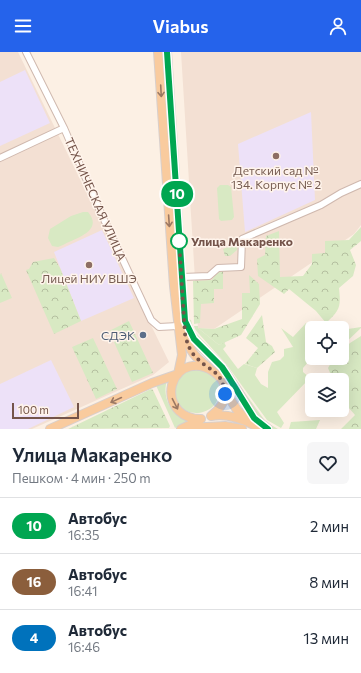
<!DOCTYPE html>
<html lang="ru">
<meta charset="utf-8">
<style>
:root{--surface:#fff;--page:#f6f6f7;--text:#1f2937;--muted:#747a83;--line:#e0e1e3;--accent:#2563eb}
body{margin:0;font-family:Commissioner,sans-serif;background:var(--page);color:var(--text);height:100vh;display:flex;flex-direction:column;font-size:15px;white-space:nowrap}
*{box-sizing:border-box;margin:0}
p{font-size:13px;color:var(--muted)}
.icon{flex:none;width:22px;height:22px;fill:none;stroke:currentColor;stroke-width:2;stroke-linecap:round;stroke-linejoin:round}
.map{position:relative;height:377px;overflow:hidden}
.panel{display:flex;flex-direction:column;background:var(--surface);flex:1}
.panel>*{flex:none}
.badge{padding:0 8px;border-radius:13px;font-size:14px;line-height:26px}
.tools{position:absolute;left:305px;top:269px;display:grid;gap:8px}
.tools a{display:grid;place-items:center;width:44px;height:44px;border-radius:6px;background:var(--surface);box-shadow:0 4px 16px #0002;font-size:20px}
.scale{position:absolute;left:12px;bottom:10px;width:67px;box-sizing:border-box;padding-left:4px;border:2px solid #74544a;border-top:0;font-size:11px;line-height:14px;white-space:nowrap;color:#74544a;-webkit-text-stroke:3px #fff4eb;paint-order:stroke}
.you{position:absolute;width:20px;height:20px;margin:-10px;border:3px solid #fff;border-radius:50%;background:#1a73e8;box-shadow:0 0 0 6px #1a73e833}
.map>.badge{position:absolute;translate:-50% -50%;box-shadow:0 0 0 2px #fff}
.round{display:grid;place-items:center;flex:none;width:42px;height:42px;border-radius:6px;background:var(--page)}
.overview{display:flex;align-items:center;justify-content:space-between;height:68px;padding:0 12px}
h1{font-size:19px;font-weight:600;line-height:30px}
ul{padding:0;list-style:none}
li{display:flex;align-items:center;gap:12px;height:56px;padding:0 12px;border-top:1px solid var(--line)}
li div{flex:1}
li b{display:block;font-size:15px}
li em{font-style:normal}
li .badge{min-width:44px;font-weight:700;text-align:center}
header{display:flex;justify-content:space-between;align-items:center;height:52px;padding:0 12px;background:var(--accent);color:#fff;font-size:18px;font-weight:600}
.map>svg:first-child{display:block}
.residential{fill:#f3e0d3}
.education{fill:#ede1f8}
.grass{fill:#d8e9c3}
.forest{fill:url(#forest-crowns)}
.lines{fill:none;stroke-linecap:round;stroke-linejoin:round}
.minor-casing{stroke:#cfb8ae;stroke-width:8}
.major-casing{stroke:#d8cfcc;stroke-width:10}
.minor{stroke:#fff;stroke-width:6}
.major{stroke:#f9cb9e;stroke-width:8}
.oneway{stroke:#9c7863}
.line-casing{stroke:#fff;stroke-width:9}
.line{stroke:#00a651;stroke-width:6}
.walk{stroke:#74544a;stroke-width:4;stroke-dasharray:0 7.2}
.education-dot{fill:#8d6e63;stroke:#fff4eb;stroke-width:1.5}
.stop-dot{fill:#fff;stroke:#00a651;stroke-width:2}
.service-dot{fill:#5c6f8a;stroke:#fff4eb;stroke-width:1.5}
.labels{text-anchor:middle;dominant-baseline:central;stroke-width:3;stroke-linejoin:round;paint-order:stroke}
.education-label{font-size:12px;fill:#785e54;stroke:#fff4eb}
.street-label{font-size:12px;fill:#74544a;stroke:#fff4eb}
.stop-label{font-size:12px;font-weight:bold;fill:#74544a;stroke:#fff4eb;text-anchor:start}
.service-label{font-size:12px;fill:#4e5e75;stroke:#fff4eb;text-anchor:end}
</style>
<header><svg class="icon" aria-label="menu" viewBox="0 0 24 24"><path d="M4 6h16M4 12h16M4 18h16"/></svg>Viabus<svg class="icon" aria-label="person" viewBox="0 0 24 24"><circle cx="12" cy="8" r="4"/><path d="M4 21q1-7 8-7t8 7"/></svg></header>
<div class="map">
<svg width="361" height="377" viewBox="0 0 361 377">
<defs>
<pattern id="forest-crowns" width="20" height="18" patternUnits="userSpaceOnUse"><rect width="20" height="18" fill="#d8e9c3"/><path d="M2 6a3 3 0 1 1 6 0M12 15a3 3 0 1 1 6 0" fill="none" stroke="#b4bfa0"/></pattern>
</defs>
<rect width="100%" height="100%" fill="#fcf0e4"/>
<!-- residential -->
<path class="residential" d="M0,0H18L169,310L153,323L32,377H0Z
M181,0H361V173L354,182L214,277L198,276Z"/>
<!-- education -->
<path class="education" d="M25,18L50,71L0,94V30Z
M311,60L315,148L245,180L238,92Z
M102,178L134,246L81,269L54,200Z
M51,308L74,355L28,377H0V332Z"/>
<!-- grass -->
<path class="grass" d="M220,133H228L231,135L234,165L232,168L221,169L219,167L217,136Z
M83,160H88C104,179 76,186 63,193L58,195L52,194L48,186L50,177L71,164Z
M188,267L191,268L194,279L221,308L266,370L278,377H271L262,371L195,284Z
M306,271L312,276V306H310V308L303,316V320L310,326L277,360L284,371L281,376L267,368L227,313L199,282L195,277L194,274H198V276L219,293L224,290L226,294L223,297L238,317L244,312L257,316L255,323L261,332L268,336V320L272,310L280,308L284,304V297L293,295L281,276L293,285Z
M361,275V276L342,294V278Z
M196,315C201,318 211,321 215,325C218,328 219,333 219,337C222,365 177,371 175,341C173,324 183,323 196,315Z
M167,329C163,340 167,356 178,363C182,366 187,367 190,368L175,376L155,331Z
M320,368L316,377H289L291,370Z"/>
<!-- forest -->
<path class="forest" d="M361,175V189L350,198L356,213L353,224L339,236C341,255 340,258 326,271L316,259L289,237L284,242L258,224L257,207L265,203L266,184L279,179L280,225L303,224L312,212V202L325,201V189L349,188Z
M237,192V198L230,204H225L223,197Z
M54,206L60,216L81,269L54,282L26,218L29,217L33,210Z
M223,219V237H214V251L201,252L200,271L194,272L193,229L212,228L217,220Z
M1,221L12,246L0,251V223Z
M249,223L259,232L260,252L241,283L219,293L198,276L214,277L242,267V241H250Z
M262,263L266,290L272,294L275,300L257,316L245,312L258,296L246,286Z
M129,269L153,321L132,330L109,279Z
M361,284V377H341L355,363L342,348V328H333L328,316L334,306H342V299L350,291Z
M93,286L117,337L96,347L72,295Z
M151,337L153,338L170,374L169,376L68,377Z"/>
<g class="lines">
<defs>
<path id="minor" d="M26,0L64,76L100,159L151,268L159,275L178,274
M0,106L64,76
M182,225L209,224L218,216L241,215L242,187L321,153L341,141L361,132"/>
<path id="major" d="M158,0L174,234L182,303L178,322
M167,0L185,282C189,299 195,305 209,316
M188,276L193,287L222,315L239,341L254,366L268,377
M225,339L237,358L248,369
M211,364C228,361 244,367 259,376
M201,367C193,367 185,365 179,359C172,352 170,342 172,333C185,289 255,330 211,364
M188,376L225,374L242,377
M50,377L152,331L178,322
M181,377L200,368"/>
</defs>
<!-- minor casing -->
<use href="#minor" class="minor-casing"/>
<!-- major casing -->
<use href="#major" class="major-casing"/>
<!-- minor -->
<use href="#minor" class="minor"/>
<!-- major -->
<use href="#major" class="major"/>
</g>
<!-- one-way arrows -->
<defs><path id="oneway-shaft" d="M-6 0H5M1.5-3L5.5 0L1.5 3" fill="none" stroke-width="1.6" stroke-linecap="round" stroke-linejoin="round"/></defs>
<g class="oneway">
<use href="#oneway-shaft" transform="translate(161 39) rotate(87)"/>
<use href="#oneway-shaft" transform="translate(169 169) rotate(86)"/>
<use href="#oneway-shaft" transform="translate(116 348) rotate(155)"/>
<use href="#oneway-shaft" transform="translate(175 352) rotate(63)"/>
</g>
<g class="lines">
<defs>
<path id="line" d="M167,0L185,269L194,287L222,315L228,324L254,366L268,377"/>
</defs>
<!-- line casing -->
<use href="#line" class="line-casing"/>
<!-- line -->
<use href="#line" class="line"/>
<!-- walk -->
<path class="walk" d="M179,189L185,282C187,290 189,298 195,304C209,320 222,317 225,342"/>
</g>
<!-- markers -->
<g class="education-dot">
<circle cx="276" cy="104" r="4"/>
<circle cx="89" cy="213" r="4"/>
</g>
<circle class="stop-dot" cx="179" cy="189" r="8"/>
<circle class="service-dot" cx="143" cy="283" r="4"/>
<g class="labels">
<!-- education labels -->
<g class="education-label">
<text x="276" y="118">Детский сад №<tspan x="276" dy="14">134. Корпус № 2</tspan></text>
<text x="89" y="226">Лицей НИУ ВШЭ</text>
</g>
<!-- street labels -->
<g class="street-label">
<text transform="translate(96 147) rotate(66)">ТЕХНИЧЕСКАЯ УЛИЦА</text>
</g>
<!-- stop labels -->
<g class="stop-label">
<text x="191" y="189">Улица Макаренко</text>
</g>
<!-- service labels -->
<g class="service-label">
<text x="135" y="283">СДЭК</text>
</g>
</g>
</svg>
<div class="tools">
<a><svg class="icon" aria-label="locate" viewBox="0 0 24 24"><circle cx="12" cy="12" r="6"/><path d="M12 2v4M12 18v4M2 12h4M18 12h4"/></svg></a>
<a><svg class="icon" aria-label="layers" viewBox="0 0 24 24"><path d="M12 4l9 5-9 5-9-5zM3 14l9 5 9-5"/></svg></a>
</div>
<div class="scale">100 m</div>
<div class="you" style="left:225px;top:342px"></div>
<b class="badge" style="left:177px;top:142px;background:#00a651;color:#fff">10</b>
</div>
<section class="panel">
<div class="overview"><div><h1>Улица Макаренко</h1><p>Пешком · 4 мин · 250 m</p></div><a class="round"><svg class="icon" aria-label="heart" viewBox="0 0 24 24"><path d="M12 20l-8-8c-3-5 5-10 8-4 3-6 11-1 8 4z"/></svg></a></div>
<ul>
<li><span class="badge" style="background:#00a651;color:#fff">10</span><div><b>Автобус</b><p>16:35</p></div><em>2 мин</em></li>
<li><span class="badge" style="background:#8b5e3c;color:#fff">16</span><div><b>Автобус</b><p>16:41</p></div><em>8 мин</em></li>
<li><span class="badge" style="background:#0072bc;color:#fff">4</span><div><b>Автобус</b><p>16:46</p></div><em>13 мин</em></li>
</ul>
</section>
